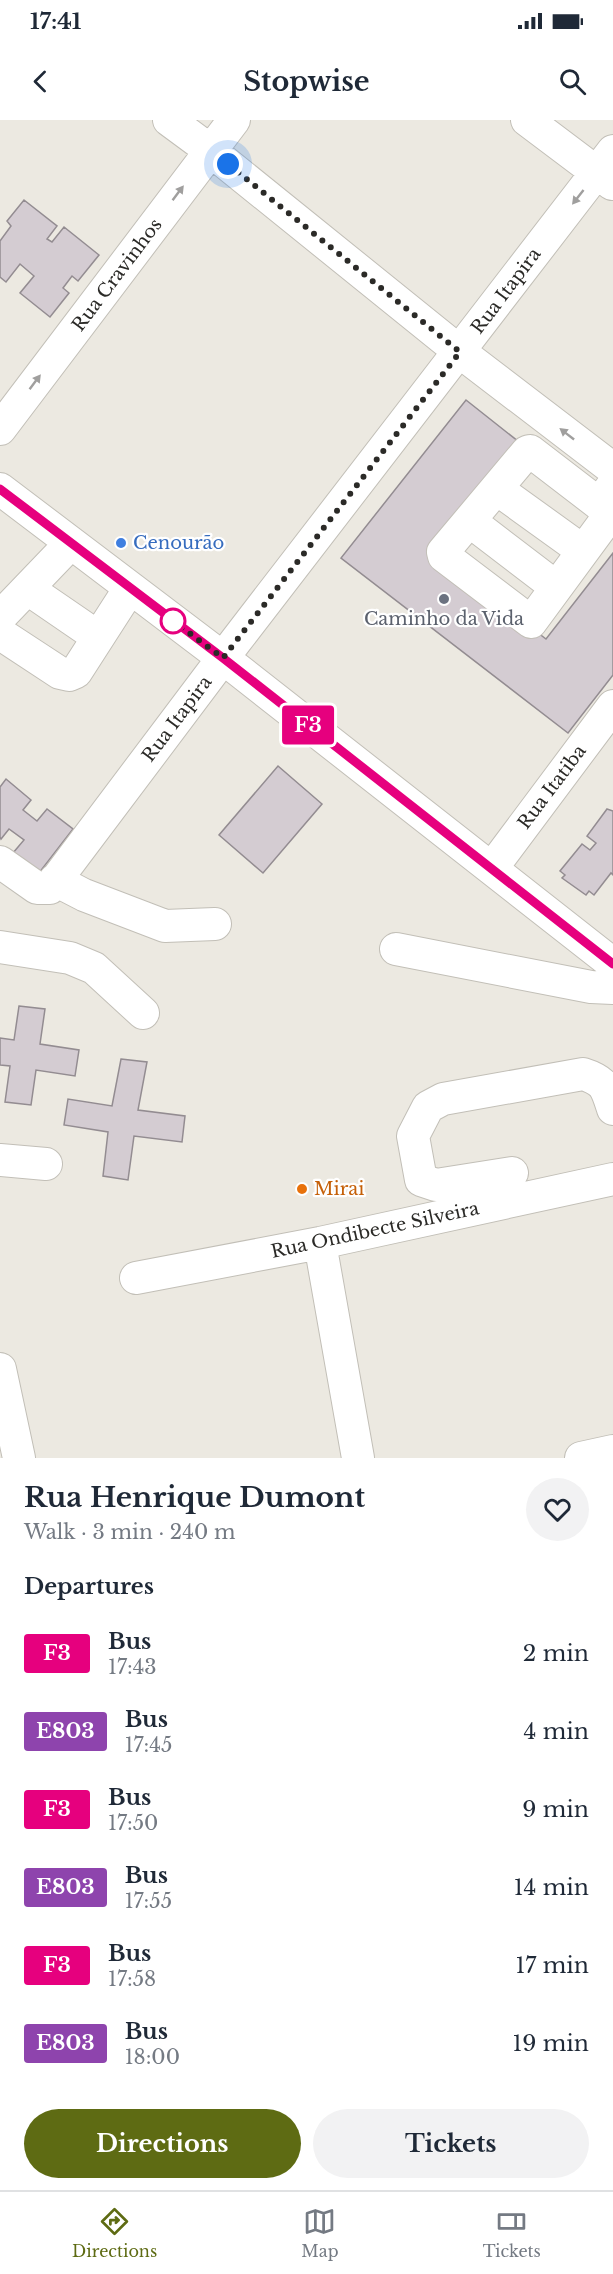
<!DOCTYPE html>
<meta charset="utf-8">
<style>
:root{--surface:#fff;--page:#f2f2f3;--text:#1f2937;--muted:#747a83;--line:#e0e1e3;--accent:#5e6b13}
body{margin:0;font-family:"Libre Baskerville",serif;background:var(--page);color:var(--text);height:100vh;display:flex;flex-direction:column;font-size:22px;white-space:nowrap}
*{box-sizing:border-box;margin:0}
p{font-size:20px;color:var(--muted)}
.icon{flex:none;width:33px;height:33px;fill:none;stroke:currentColor;stroke-width:2;stroke-linecap:round;stroke-linejoin:round}
.map{position:relative;height:1338px;overflow:hidden}
.drawer{display:flex;flex-direction:column;background:var(--surface);flex:1}
.drawer>*{flex:none}
.badge{padding:0 12px;border-radius:4px;font-size:21px;line-height:39px}
.you{position:absolute;width:30px;height:30px;margin:-15px;border:4px solid #fff;border-radius:50%;background:#1a73e8;box-shadow:0 0 0 9px #1a73e833}
.map>.badge{position:absolute;translate:-50% -50%;box-shadow:0 0 0 3px #fff}
h2{padding:0 24px;font-size:22px;line-height:54px}
.round{display:grid;place-items:center;flex:none;width:63px;height:63px;border-radius:32px;background:var(--page)}
.summary{display:flex;align-items:center;justify-content:space-between;height:102px;padding:0 24px}
h1{font-size:28px;font-weight:700;line-height:45px}
.action{display:flex;gap:12px;margin-top:auto;padding:12px 24px}
.action a{flex:1;height:69px;border-radius:36px;background:var(--accent);color:#fff;font-size:24px;font-weight:700;line-height:69px;text-align:center}
.action a+a{background:var(--page);color:var(--text)}
ul{padding:0;list-style:none}
li{display:flex;align-items:center;gap:18px;height:78px;padding:0 24px}
li div{flex:1}
li b{display:block;font-size:22px}
li em{font-style:normal}
li .badge{min-width:66px;font-weight:700;text-align:center}
.status{display:flex;justify-content:space-between;align-items:center;height:42px;padding:0 30px;background:var(--surface);direction:ltr}
.status svg{height:16px;fill:currentColor}
header{display:flex;justify-content:space-between;align-items:center;height:78px;padding:0 24px;background:var(--surface);font-size:27px;font-weight:700}
.tab-bar{display:flex;justify-content:space-around;align-items:center;height:84px;border-top:2px solid var(--line);background:var(--surface);font-size:16px;color:var(--muted)}
.tab-bar a{display:grid;justify-items:center;gap:3px}
.tab-bar .active{color:var(--accent)}
.map>svg:first-child{display:block}
.building{fill:#d4ccd2;stroke:#938c91;stroke-width:1.5}
.lines{fill:none;stroke-linecap:round;stroke-linejoin:round}
.minor-casing{stroke:#c2bfb7;stroke-width:34}
.minor{stroke:#fff;stroke-width:32}
.oneway{fill:#a09f9e}
.line-casing{stroke:#fff;stroke-width:14}
.line{stroke:#e6007e;stroke-width:9}
.walk{stroke:#2b2a27;stroke-width:6;stroke-dasharray:0 10.8}
.shop-dot{fill:#3f7fe0;stroke:#fff;stroke-width:2}
.worship-dot{fill:#6b7280;stroke:#fff;stroke-width:2}
.stop-dot{fill:#fff;stroke:#e6007e;stroke-width:3}
.food-dot{fill:#e8710a;stroke:#fff;stroke-width:2}
.labels{text-anchor:middle;dominant-baseline:central;stroke-width:4.5;stroke-linejoin:round;paint-order:stroke}
.street-label{font-size:18px;fill:#2b2a27;stroke:#fff}
.shop-label{font-size:18px;fill:#366cbe;stroke:#fff;text-anchor:start}
.worship-label{font-size:18px;fill:#5b616d;stroke:#fff}
.food-label{font-size:18px;fill:#c56008;stroke:#fff;text-anchor:start}
</style>
<div class="status"><b>17:41</b><svg viewBox="0 0 49 12"><path d="M0 12V9h3v3zM5 12V6h3v6zM10 12V3h3v9zM15 12V0h3v12zM26 1h20v11H26zM47 4h2v5h-2z"/></svg></div>
<header><svg class="icon" aria-label="back" viewBox="0 0 24 24"><path d="M15 5l-7 7 7 7"/></svg>Stopwise<svg class="icon" aria-label="search" viewBox="0 0 24 24"><circle cx="10" cy="10" r="6"/><path d="M15 15l6 6"/></svg></header>
<div class="map">
<svg width="613" height="1338" viewBox="0 0 613 1338">
<rect width="100%" height="100%" fill="#ece9e1"/>
<!-- building -->
<path class="building" d="M24,80L57,106L47,119L52,122L64,107L99,135L78,161L72,156L63,168L69,173L50,197L20,173L34,156L20,144L6,162L0,157V121L11,106L7,101Z
M466,280L519,322L433,432L546,519L613,433V555L568,613L341,438Z
M278,646L322,684L263,753L219,715Z
M6,659L31,680L23,690L37,701L47,689L73,709L39,753L13,733L24,720L9,709L1,719L0,717V667Z
M607,689L613,691V755L611,753L594,775L589,771L586,775L562,758L565,755L560,751L582,724L590,730L596,723L587,716Z
M19,886L45,889L40,924L79,930L75,956L36,950L31,985L5,982L10,946L0,945V918L14,920Z
M121,939L147,942L138,990L185,996L182,1022L134,1016L128,1060L103,1056L108,1012L64,1005L68,979L112,986Z"/>
<g class="lines">
<defs>
<path id="minor" d="M169,0L211,31L460,232L613,349
M527,0L612,64
M0,309L234,0
M0,369L223,538L613,844
M497,369L583,431
M599,384L530,331L527,332L443,432L444,436L531,502L609,396L610,392L599,384L613,365
M471,402L556,467
M28,469L98,517
M0,497L71,423
M0,511L2,515L60,553L69,555L76,552L130,468
M0,742L37,768H50L235,522L613,31
M492,748L613,586
M55,760L84,775L165,806L215,804
M0,827L70,838L94,848L143,893
M396,829L591,867L613,868
M0,1040L46,1044
M512,1053L436,1065L421,1060L413,1016L428,987L443,979L583,954C605,961 606,967 613,989
M320,1123L358,1338
M136,1158L320,1123L613,1059
M0,1249L19,1338
M581,1338L613,1331"/>
</defs>
<!-- minor casing -->
<use href="#minor" class="minor-casing"/>
<!-- minor -->
<use href="#minor" class="minor"/>
</g>
<!-- one-way arrows -->
<defs><path id="oneway-solid" d="M-6-.8H1V-3.2L6.5 0L1 3.2V.8H-6Z" transform="scale(1.5)"/></defs>
<g class="oneway">
<use href="#oneway-solid" transform="translate(178 73) rotate(-53)"/>
<use href="#oneway-solid" transform="translate(578 77) rotate(128)"/>
<use href="#oneway-solid" transform="translate(35 262) rotate(-53)"/>
<use href="#oneway-solid" transform="translate(567 314) rotate(-142)"/>
</g>
<g class="lines">
<defs>
<path id="line" d="M0,369L223,538L613,844"/>
</defs>
<!-- line casing -->
<use href="#line" class="line-casing"/>
<!-- line -->
<use href="#line" class="line"/>
<!-- walk -->
<path class="walk" d="M173,501L223,538L460,232L228,44"/>
</g>
<!-- markers -->
<circle class="shop-dot" cx="121" cy="423" r="6"/>
<circle class="worship-dot" cx="444" cy="479" r="6"/>
<circle class="stop-dot" cx="173" cy="501" r="12"/>
<circle class="food-dot" cx="302" cy="1069" r="6"/>
<g class="labels">
<!-- street labels -->
<g class="street-label">
<text transform="translate(117 155) rotate(-53)">Rua Cravinhos</text>
<text transform="translate(506 171) rotate(-53)">Rua Itapira</text>
<text transform="translate(177 599) rotate(-53)">Rua Itapira</text>
<text transform="translate(552 667) rotate(-53)">Rua Itatiba</text>
<text transform="translate(375 1110) rotate(-12)">Rua Ondibecte Silveira</text>
</g>
<!-- shop labels -->
<g class="shop-label">
<text x="133" y="423">Cenourão</text>
</g>
<!-- worship labels -->
<g class="worship-label">
<text x="444" y="499">Caminho da Vida</text>
</g>
<!-- food labels -->
<g class="food-label">
<text x="314" y="1069">Mirai</text>
</g>
</g>
</svg>
<div class="you" style="left:228px;top:44px"></div>
<b class="badge" style="left:308px;top:605px;background:#e6007e;color:#fff">F3</b>
</div>
<section class="drawer">
<div class="summary"><div><h1>Rua Henrique Dumont</h1><p>Walk · 3 min · 240 m</p></div><a class="round"><svg class="icon" aria-label="heart" viewBox="0 0 24 24"><path d="M12 20l-8-8c-3-5 5-10 8-4 3-6 11-1 8 4z"/></svg></a></div>
<h2>Departures</h2>
<ul>
<li><span class="badge" style="background:#e6007e;color:#fff">F3</span><div><b>Bus</b><p>17:43</p></div><em>2 min</em></li>
<li><span class="badge" style="background:#8e44ad;color:#fff">E803</span><div><b>Bus</b><p>17:45</p></div><em>4 min</em></li>
<li><span class="badge" style="background:#e6007e;color:#fff">F3</span><div><b>Bus</b><p>17:50</p></div><em>9 min</em></li>
<li><span class="badge" style="background:#8e44ad;color:#fff">E803</span><div><b>Bus</b><p>17:55</p></div><em>14 min</em></li>
<li><span class="badge" style="background:#e6007e;color:#fff">F3</span><div><b>Bus</b><p>17:58</p></div><em>17 min</em></li>
<li><span class="badge" style="background:#8e44ad;color:#fff">E803</span><div><b>Bus</b><p>18:00</p></div><em>19 min</em></li>
</ul>
<div class="action"><a>Directions</a><a>Tickets</a></div>
</section>
<nav class="tab-bar">
<a class="active"><svg class="icon" aria-label="directions" viewBox="0 0 24 24"><path d="M12 3l9 9-9 9-9-9zM9 14v-3h6M13 9l2 2-2 2"/></svg>Directions</a>
<a><svg class="icon" aria-label="map" viewBox="0 0 24 24"><path d="M3 6l6-2 6 2 6-2v14l-6 2-6-2-6 2zM9 4v14M15 6v14"/></svg>Map</a>
<a><svg class="icon" aria-label="tickets" viewBox="0 0 24 24"><path d="M3 7h18v10H3zM15 7v10"/></svg>Tickets</a>
</nav>
